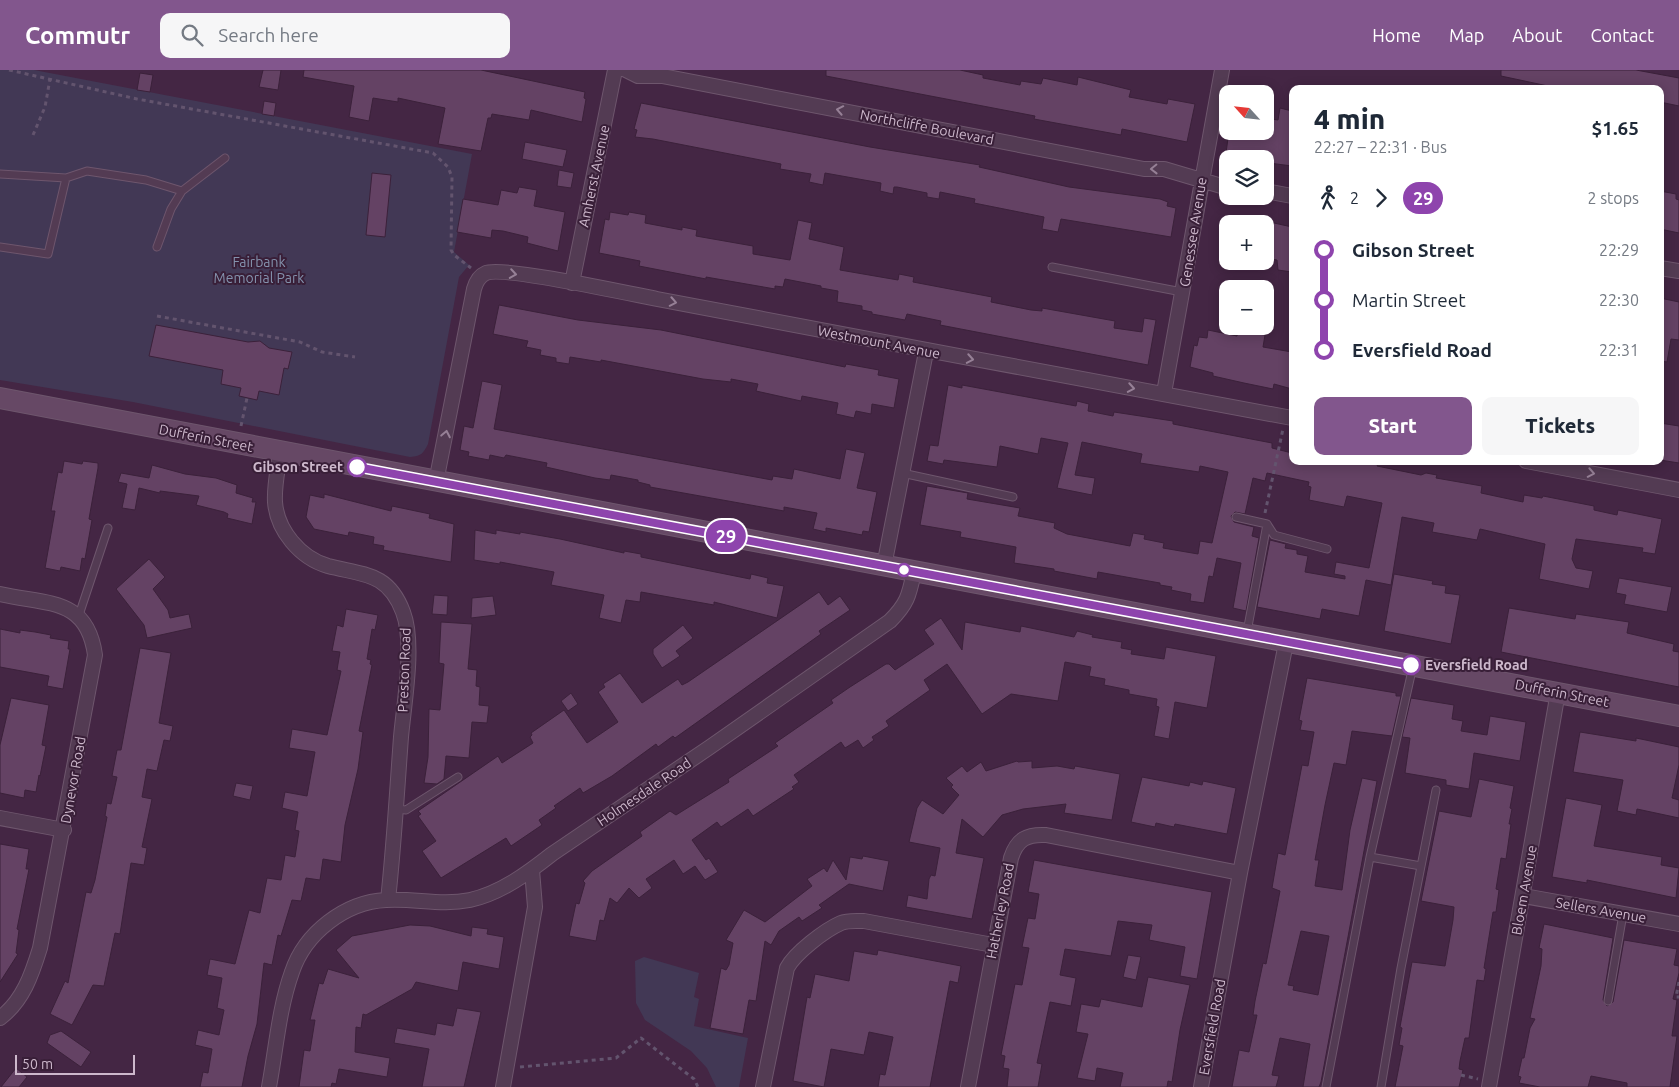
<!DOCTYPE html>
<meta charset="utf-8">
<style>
:root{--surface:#fff;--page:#f6f6f7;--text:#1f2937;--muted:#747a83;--accent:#82568d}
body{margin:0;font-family:Ubuntu,sans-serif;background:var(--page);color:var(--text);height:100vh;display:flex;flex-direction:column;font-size:19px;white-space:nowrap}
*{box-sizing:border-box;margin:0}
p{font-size:16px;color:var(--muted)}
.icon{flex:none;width:28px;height:28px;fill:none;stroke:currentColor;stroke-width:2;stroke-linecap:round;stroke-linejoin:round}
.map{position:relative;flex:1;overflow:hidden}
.sheet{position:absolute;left:1289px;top:15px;width:375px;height:380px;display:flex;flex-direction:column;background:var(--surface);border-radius:10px;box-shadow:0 2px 12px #0003}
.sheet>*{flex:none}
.badge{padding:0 10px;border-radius:16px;font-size:18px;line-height:32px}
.needle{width:32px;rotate:297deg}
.buttons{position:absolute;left:1219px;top:15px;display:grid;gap:10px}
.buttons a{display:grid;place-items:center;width:55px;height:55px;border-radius:10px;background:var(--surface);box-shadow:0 2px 12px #0003;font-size:25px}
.scale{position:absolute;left:15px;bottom:12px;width:120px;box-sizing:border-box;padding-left:5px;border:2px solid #cdb8cc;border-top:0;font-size:14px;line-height:18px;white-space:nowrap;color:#cdb8cc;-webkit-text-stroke:4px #391f38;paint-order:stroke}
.map>.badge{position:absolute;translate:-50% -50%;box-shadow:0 0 0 2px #fff}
.legs{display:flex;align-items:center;gap:8px;height:55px;padding:0 25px;font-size:16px}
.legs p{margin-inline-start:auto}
.overview{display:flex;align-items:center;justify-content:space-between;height:85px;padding:0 25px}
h1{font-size:28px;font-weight:800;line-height:38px}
.action{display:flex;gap:10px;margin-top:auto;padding:10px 25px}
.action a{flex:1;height:58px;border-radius:10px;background:var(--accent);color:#fff;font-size:20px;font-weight:800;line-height:58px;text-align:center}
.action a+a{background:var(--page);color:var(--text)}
ul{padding:0 25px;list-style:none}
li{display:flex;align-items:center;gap:18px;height:50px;font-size:19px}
li i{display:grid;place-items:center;width:8px;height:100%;margin:0 6px;background:currentColor}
li i::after{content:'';width:12px;height:12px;margin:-6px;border:4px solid;border-radius:50%;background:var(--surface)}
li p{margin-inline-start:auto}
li:first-child i{background:linear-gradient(#0000 50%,currentColor 0)}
li:last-child i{background:linear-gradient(currentColor 50%,#0000 0)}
header{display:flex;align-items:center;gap:30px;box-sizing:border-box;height:70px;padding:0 25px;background:var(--accent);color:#fff}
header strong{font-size:24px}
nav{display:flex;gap:28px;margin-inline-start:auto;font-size:18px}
.search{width:350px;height:45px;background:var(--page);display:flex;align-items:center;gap:12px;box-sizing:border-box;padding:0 18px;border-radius:10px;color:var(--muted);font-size:19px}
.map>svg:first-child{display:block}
.green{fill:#423855}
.building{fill:#644264;stroke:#3b213a;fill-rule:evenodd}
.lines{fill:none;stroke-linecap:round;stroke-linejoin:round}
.lane-casing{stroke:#6e566d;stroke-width:9}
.street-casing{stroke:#6e566d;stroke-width:16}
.secondary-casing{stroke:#6e566d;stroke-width:22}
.path{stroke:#63546e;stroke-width:3;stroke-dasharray:4 4;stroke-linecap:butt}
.lane{stroke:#533b53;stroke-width:7}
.street{stroke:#533b53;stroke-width:14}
.secondary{stroke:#664865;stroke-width:20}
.oneway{stroke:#968096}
.line-1-casing{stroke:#fff;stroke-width:11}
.line-1{stroke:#8e44ad;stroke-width:8}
.stop-1-dot{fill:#fff;stroke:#8e44ad;stroke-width:2.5}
.labels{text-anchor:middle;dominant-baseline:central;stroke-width:4;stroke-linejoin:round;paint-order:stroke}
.street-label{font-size:14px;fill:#cdb8cc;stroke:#391f38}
.park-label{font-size:14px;fill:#8492ad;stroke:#391f38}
.stop-label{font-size:14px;font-weight:bold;fill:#cdb8cc;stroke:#391f38;text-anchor:end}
</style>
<header>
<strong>Commutr</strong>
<div class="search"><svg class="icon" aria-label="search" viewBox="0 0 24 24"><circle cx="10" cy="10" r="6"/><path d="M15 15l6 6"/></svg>Search here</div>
<nav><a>Home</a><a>Map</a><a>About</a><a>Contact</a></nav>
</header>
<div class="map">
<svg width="1679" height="1017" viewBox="0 0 1679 1017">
<rect width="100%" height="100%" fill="#442644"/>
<!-- green -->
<path class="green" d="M0,0H34L472,84L454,182L469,195L459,207L428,374C423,384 421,386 410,387L133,332L0,310Z
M644,887L699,903L694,927L699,929L694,956L748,968L739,1017H716L707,998L691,981L645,950L636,933L635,891Z"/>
<!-- building -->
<path class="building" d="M263,0H281L278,20L259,17Z
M304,0H481L585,22L584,28L586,29L582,52L531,40L529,50L492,44L491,48H488L481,81L438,74L445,38L398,28V32L373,28L369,51L349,47L354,16L303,7Z
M826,0H960L983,5V8L1020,15L1021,11L1041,14L1043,8L1077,15L1078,7L1131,20L1129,27L1167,34L1168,29L1195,34L1187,72L1122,59L1121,65L1034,49L1035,46L826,6Z
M1501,0H1636L1679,8V36L1660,32V19H1562L1501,6Z
M140,3L153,5L150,22L137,20Z
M264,31L276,33L274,46L262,44Z
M641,33L870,77L980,95L979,97L1069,117L1160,129L1168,132L1167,136L1176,138L1171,167L1061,149L1058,162L1042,159L1044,147L974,133L975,129L940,122L939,129L927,127V123L897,117H894L893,124L880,121L881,113L825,103L823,115L809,112L811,104L780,99L781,94L653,69L635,67L637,60L634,59Z
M1280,38L1292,41V96L1269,93L1270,89H1256L1226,83L1229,61H1265V48L1278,50Z
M525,72L567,80L563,97L522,89Z
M559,100L574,103L571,118L557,116Z
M372,103L391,105L385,167L366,165Z
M519,117L537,120L534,136L565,142L558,181L527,173L528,167L503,161L492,160L491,168L457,162L463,129L498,135L501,120L517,123Z
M1660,121L1676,124V129L1679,130V163L1660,159Z
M610,142L628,145L629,142L646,145L645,153L682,160V157L697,160L696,166L753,176V184L790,190L798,150L812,153L809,169L844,177L840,200L898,210L899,204L914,207L913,212L992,227L991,232L1031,240L1042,241V238L1115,251L1114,258L1142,262L1144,248L1156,250L1148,295L940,255L941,251L907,244L905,250L872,244V242L862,240V236L837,232L838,221L821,218V216L785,209L783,217L775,216V219L706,207V209L639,196L640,191L599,183L605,149L609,150Z
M1265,151L1292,157V202L1278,200L1277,190L1265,188Z
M1660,228L1679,232V270L1671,269L1667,292L1660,291Z
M499,235L578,250L661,260L845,297L846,294L879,300L878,305L899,309L894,338L872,334L871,344L856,341L854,348L836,344L838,333L802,326L801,331L756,321L758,314L731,309V312L703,309L601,290V292L570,287L569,294L556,292V288L540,285L541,280L526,277L528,271L493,264Z
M156,255L248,272L260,271L269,278L292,282L288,299L284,298L279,325L259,321L257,330L239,326L241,318L221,314L223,300L149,286Z
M1208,260L1237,266L1238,261L1265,265L1263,277L1292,282V319L1274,314L1273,319L1244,313L1213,306V303L1190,297L1194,275L1197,276L1199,267L1207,268Z
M482,311L502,315L494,359L772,410L773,406L792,409L794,399L840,409L846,379L865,383L857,418L877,422L869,462L863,461L862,465L826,458V462L813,459L817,443L784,437V441L650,417V415L638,412V410L611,405L610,410L595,408L546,397L547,393L506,385L504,388L490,385L489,390L468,386L469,382L460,380L464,356L473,358Z
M948,315L962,318V315L1076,336L1077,331L1089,334L1088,341L1113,346L1114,342L1173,351V354L1272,373V378L1292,383V391H1362L1378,394L1377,396L1421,405L1426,403L1437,405L1436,408L1482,416L1481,423L1523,432L1524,425L1542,428L1543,426L1594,436V440L1617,445L1618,440L1662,449L1655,484L1642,482L1643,478L1576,469L1572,489L1576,498L1593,501L1589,519L1539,509L1545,474L1480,459L1477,470L1432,462L1434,453L1402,447L1391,515L1366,510L1359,546L1322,539L1320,549L1257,537L1270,470L1286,474L1285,478L1297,480V484L1308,486L1305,502L1345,509V506L1334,504L1336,492L1369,498L1382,433L1347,426L1344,437L1309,430L1311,417L1308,416L1309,412L1267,403L1265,411L1253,408L1245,444L1235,442L1231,446L1234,452L1254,457L1252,466L1259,468L1246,541L1233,538L1241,493L1217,488L1213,507L1209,506L1204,533L1190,531L1191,524L1171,520L1172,517L1160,515V513L1098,502L1097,509L1054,501V499L1014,493L1016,477L960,467L961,462L920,455L927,416L968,423L967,429L1020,438L1018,446L1055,453L1054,458L1067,464L1130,476L1133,463L1145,465L1144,469L1164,473L1163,478L1198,484L1200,471L1212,473L1228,402L1200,396L1199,402L1140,393L1142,384L1082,372L1075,405L1095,408L1092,425L1057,418L1068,373L1041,368L1038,384L1000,376L997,397L944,390L943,394L927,391L930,375L938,376Z
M1660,353L1679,356V393L1660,390Z
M64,391L82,394L83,391L98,393V398L89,449L92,450L85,489L82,488L80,501L61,497L60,501L45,498L55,441H51L58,402L62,403Z
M152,395L185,404L216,408L237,415L236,423L253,428L252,432H256L252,454L227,448L228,444L224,442L196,435L199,426L160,421V423L139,418L135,440L122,438L127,414L118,412L121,403L149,408Z
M324,424L391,441L392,436L430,444L429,448L454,454L451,492L383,480L384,476L373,474L374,467L349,462L348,466L314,459L306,447L310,425L324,428Z
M475,460L496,464V460L520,464V462L560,469L624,483V481L641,484V487L750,509L751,504L768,508L767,513L784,516L777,548L714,532V535L641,522L640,532L626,530L621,553L599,548L604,525L551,515L554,502L500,492V494L474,490Z
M149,489L165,507L153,519L168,540L170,548L189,544L192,558L147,568L144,555L116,519Z
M1394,504L1433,511L1432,514L1446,516L1445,523L1460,525L1451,574L1384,561Z
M1619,508L1672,517L1667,542L1624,534L1626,525L1616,523Z
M819,522L828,535L840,526L850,540L819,561L821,564L675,668L673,666L658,677L656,674L612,706L583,723L580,718L554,736L556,738L539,750L542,755L511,776L506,768L441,808L422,781L436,771L418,746L421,744L418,741L498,686L502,693L533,673L530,667L532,665L531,663L564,640L587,673L618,652L598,622L605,617L603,614L620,603L642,633L678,609L682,615L688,612Z
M434,525L448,526L447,545L432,544Z
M493,526L496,545L471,548L472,528Z
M1509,538L1575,549L1576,544L1629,552L1627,563L1674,574L1673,581L1679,582V617L1501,582Z
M346,539L378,545L375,560L372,559L367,589L371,590L370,594L372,595L359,661L363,662L358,699L345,755L341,792L323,789L320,810L306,808L301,831L292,830L281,866L278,865L272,895L264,893L257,954L248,986L242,1017H200L203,1002L208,1003L212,979L195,975L198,960L219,965L224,940L217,938L222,908L207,905L210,889L235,894L249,840L260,843L267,808L281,810L285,785L295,787L299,761L295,760L298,742L282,738L285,722L307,726L315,682L289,678L292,659L327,665L341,601L337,600L340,582L332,581L337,555L343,557Z
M941,548L962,580L965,552L1020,562L1021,556L1074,567L1077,561L1093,565L1092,567L1122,572L1121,578L1132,580L1131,584L1164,589L1166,577L1216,586L1207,638L1175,632L1169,669L1154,666L1159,637L1156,636L1157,629L1129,624V620L1104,615L1105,609L1089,606L1091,597L1065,592L1058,631L1011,624L982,644L947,594L924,610L930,620L886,651L889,656L872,667L874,670L863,678L858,670L845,678L841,672L794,705L799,712L792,717L794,719L753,746L748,739L721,757L717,752L692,770L706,790L709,788L718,802L705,810L695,796L683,804L674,790L646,809L652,818L639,828L629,818L617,833L610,828L604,851L600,850L596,871L569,866L576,833L579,834L585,813L583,811L592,801L642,766L640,762L670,741L676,745L729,712L728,709L778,676L775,673L833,633L831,630L850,617L886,594H889L895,600L934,574L924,560Z
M441,552L472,554L468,599L477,600L476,616L480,617L479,635L489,636L487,653L472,652L469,688L446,686L444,709L437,714L424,713L428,687L429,639L440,640L444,594L439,593Z
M683,555L693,568L676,581L680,586L662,598L653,584V579Z
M0,559L20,563V560L35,562L51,565L50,568L69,571L68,579H70L63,619L47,616L49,606L0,597Z
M140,578L171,583L159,653L173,656L170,671L164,670L157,701L147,699L142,727L152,729L142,777L147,778L144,795L131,793L120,864L115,863L104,916L93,915L72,955L50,944L65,911L68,913L86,822L91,823L95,810L107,747L105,746L107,733L111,734L117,707L112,706L117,680H121Z
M1307,608L1396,623V626H1401L1392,666L1352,661L1346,695L1334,693L1325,735L1315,790H1319L1315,816L1342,820L1350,760L1362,708L1377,711L1321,1012L1319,1017H1303L1310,974L1280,968L1272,1005L1279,1006L1276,1017H1232L1239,980L1249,982L1257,945H1253L1255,931L1263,893L1266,894L1280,821L1272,818L1278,783L1285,785L1302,695L1308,696L1314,662L1300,660L1302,651L1299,650ZM1301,861L1329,866L1318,925L1293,920L1294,916L1288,915Z
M571,623L578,634L568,641L561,631Z
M11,628L49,635L42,675L46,676L40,706L39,705L36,722L25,720L24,728L0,723V675Z
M1411,628L1454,635L1452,649L1463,651L1461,661L1487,665L1490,646L1526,652L1520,691L1474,683L1469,719L1446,715V710L1405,703L1410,668L1402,667Z
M1580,662L1636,671V668L1679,677V695L1672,728L1679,730V748L1637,739L1636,745L1617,741L1623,710L1573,702Z
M1017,691L1018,692L1032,691V698L1057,696L1074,699L1075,696L1120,704L1112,750L1064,743L1066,734L1023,739L1002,745L983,767L962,749L956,783L984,788L972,849L906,837L908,825L927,829L929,809L931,805L935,806L940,778L909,772L917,738L922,730L943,744L959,725L951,717L953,715L946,708L962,696L967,702L981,692L986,701Z
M1142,707L1189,716L1190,712L1202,715L1203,711L1236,718L1227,764L1175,754L1174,757L1156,753L1155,757L1131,752Z
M1479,709L1514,716L1510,738L1512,739L1509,754H1511L1506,789L1501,788L1496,819L1499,820L1496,842H1493L1484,898L1486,899L1484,911L1477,910L1469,968H1465L1460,991L1459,999L1463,1000L1459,1017H1395L1403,976L1399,975L1402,958L1400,957L1412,892L1445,896L1453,850L1454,837L1421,831L1439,741L1471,747Z
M236,713L253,716L250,730L233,726Z
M1566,728L1602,735L1594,776L1662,787L1661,795L1679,798L1676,828L1587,810V813L1552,807Z
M0,774L29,779L26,799H29L17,859L19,860L16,883L18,884L0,912Z
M863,786L889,791L883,821L849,814L819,835L822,838L802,851L799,847L779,861L771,875L765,871L756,931L749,930L743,964L710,958L721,898L726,900L729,895L733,873L726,870L744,840L765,852L812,816L807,809L824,798L827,802L833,790L846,810L850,787L862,789Z
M1034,790L1212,822L1197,909L1180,906L1185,877L1149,870L1152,855L1118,851L1111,886L1065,879L1060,905L1076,908L1071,936L1050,932L1037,993L1042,994L1038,1017H1007L1009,999L1003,998L1005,986L1001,985L1015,914L1022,915L1029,878L1022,877L1028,848L1035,849L1039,824L1028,822Z
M1544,854L1613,868L1603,930L1607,936L1613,932L1624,870L1677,879L1674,895L1679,896V903L1673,929L1677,930L1672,966H1677L1670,1017H1627V1013L1591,1006L1588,1017H1540L1519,1013L1521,1007L1518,1006L1522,988H1524L1530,958L1535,949L1530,948L1541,896L1542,879L1539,878Z
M410,855L430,856L471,866L472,857L488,859L487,864L504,867L499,899L463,892L458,921L416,912L412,919L366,945L363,944L361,958L356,957L355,982L390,988L387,1007L339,999L336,1014L332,1013L331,1017H299L304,980L310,981L315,950H310L319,913L323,914L328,899L359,908L336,880L352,866Z
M878,880L961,896L958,913L950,911L930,1017H878L880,1004L885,1005L893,967L869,962L864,985L831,979L824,1017L793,1011L807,927L810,928L815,904L849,911L854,881L877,885Z
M1128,885L1141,887L1136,910L1123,907Z
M1148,907L1190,915L1180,960L1172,1012L1168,1011L1167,1017H1120L1123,1003L1097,998L1095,1011L1077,1008L1088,964L1076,962L1081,934L1099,937L1101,929L1142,937Z
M457,938L481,942L464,1017H422L429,979L394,973L397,958L435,965L437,953L453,956Z
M61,961L91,982L81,997L47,973L50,965Z
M16,998L27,1007L19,1017H1Z"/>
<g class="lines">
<defs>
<path id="lane" d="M0,104L66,108L87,101L146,110L182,121
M0,177L48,184L66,108
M157,177L171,139L182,121L225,88
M1052,197L1182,222
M902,403L1013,427
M1236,447L1267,454L1274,465L1327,479
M79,545L108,458
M1247,562L1267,454
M395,739L406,740L458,707
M1370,787L1421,796
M1608,931L1623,844
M1326,1017L1370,787L1413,596
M1381,1017L1401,898L1436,720"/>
<path id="street" d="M626,0L638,6H662L1144,99H1164L1228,118
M1265,121L1292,126
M1660,198L1679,201
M572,213L615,0
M1164,323L1222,0
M280,383C278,399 274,416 275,432C277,460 300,488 328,496C363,505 388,502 403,542C415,573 404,633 401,667C397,721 394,775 388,830
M1526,391L1679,420
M436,412L474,219C476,212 479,206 486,203C503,196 631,224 657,229C868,270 1081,308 1292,348
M884,496L926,282
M0,524C47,535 87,527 95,585L40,878C32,904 23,931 0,948
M0,748L64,760
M1524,826L1679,854
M269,1017C276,979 279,938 292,902C305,863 345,832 386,830C415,828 441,836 470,830C501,823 528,803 552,784L710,677L890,551C907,534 909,526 914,502
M503,1017L535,837L532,800
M763,1017L787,898C795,883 825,860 841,853C848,850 856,851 864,851L993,875
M968,1017L1011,788C1017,769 1027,764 1046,765L1240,803
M1201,1017L1240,803L1286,573
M1489,1017L1558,622"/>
<path id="secondary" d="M0,328L1679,646"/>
</defs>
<!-- lane casing -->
<use href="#lane" class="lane-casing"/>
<!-- street casing -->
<use href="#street" class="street-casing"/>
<!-- secondary casing -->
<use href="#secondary" class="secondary-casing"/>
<!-- path -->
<path class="path" d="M9,0L137,29L433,83L448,97L452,107L451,180L454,185L471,198
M33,65L45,37L50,9
M157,246L300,272L322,282L355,287
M241,356L247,328
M1265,443L1283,359
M1679,912L1676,927H1679
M520,997L616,988L641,968L694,1009L698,1017
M1461,1005L1478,1009"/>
<!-- lane -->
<use href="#lane" class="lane"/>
<!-- street -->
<use href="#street" class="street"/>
<!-- secondary -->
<use href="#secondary" class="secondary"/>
</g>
<!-- one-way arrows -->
<defs><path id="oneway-chevron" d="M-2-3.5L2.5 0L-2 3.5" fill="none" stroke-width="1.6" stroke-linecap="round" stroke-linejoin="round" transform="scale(1.25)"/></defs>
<g class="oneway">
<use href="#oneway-chevron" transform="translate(840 40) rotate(-169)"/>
<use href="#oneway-chevron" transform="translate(1154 99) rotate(179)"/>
<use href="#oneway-chevron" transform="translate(513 204) rotate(9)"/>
<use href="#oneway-chevron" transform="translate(673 232) rotate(11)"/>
<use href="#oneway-chevron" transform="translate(970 289) rotate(10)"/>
<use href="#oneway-chevron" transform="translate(1131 318) rotate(10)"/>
<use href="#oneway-chevron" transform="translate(446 364) rotate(-79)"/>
<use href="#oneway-chevron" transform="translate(1591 403) rotate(11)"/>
</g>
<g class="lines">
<defs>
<path id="line-1" d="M357,397L1411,595"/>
</defs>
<!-- line-1 casing -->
<use href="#line-1" class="line-1-casing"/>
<!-- line-1 -->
<use href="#line-1" class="line-1"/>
</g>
<!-- markers -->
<g class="stop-1-dot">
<circle cx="357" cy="397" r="9"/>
<circle cx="904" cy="500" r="6"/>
<circle cx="1411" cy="595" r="9"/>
</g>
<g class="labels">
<!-- street labels -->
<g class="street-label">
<text transform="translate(927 57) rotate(11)">Northcliffe Boulevard</text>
<text transform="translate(594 106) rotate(-78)">Amherst Avenue</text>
<text transform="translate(1193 162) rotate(-81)">Genessee Avenue</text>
<text transform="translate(879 272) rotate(11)">Westmount Avenue</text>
<text transform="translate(206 368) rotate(11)">Dufferin Street</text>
<text transform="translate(404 600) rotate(-88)">Preston Road</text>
<text transform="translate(1562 623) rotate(11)">Dufferin Street</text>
<text transform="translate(73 710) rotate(-80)">Dynevor Road</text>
<text transform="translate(644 722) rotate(-34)">Holmesdale Road</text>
<text transform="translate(1524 820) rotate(-80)">Bloem Avenue</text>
<text transform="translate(1601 840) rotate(10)">Sellers Avenue</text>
<text transform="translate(1000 841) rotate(-79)">Hatherley Road</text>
<text transform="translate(1212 957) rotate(-80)">Eversfield Road</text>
</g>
<!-- park labels -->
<g class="park-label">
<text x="259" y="192">Fairbank<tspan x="259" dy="16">Memorial Park</tspan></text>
</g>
<!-- stop labels -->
<g class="stop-label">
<text x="343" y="397">Gibson Street</text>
<text x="1425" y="595" text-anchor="start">Eversfield Road</text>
</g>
</g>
</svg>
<div class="buttons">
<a><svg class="needle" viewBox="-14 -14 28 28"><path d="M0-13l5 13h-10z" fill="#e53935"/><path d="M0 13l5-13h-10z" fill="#747a83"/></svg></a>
<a><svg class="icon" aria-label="layers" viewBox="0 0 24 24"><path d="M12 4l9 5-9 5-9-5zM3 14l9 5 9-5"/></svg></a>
<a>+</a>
<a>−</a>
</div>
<div class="scale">50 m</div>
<b class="badge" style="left:726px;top:466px;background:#8e44ad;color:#fff">29</b>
<section class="sheet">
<div class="overview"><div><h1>4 min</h1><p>22:27 – 22:31 · Bus</p></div><b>$1.65</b></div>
<div class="legs"><svg class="icon" aria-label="walk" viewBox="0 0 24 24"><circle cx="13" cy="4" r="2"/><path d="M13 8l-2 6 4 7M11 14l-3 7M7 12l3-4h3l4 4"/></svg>2<svg class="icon" aria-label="forward" viewBox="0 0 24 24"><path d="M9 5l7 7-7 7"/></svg><b class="badge" style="background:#8e44ad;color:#fff">29</b><p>2 stops</p></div>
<ul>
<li><i style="color:#8e44ad"></i><b>Gibson Street</b><p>22:29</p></li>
<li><i style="color:#8e44ad"></i><span>Martin Street</span><p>22:30</p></li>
<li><i style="color:#8e44ad"></i><b>Eversfield Road</b><p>22:31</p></li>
</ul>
<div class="action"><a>Start</a><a>Tickets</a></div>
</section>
</div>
